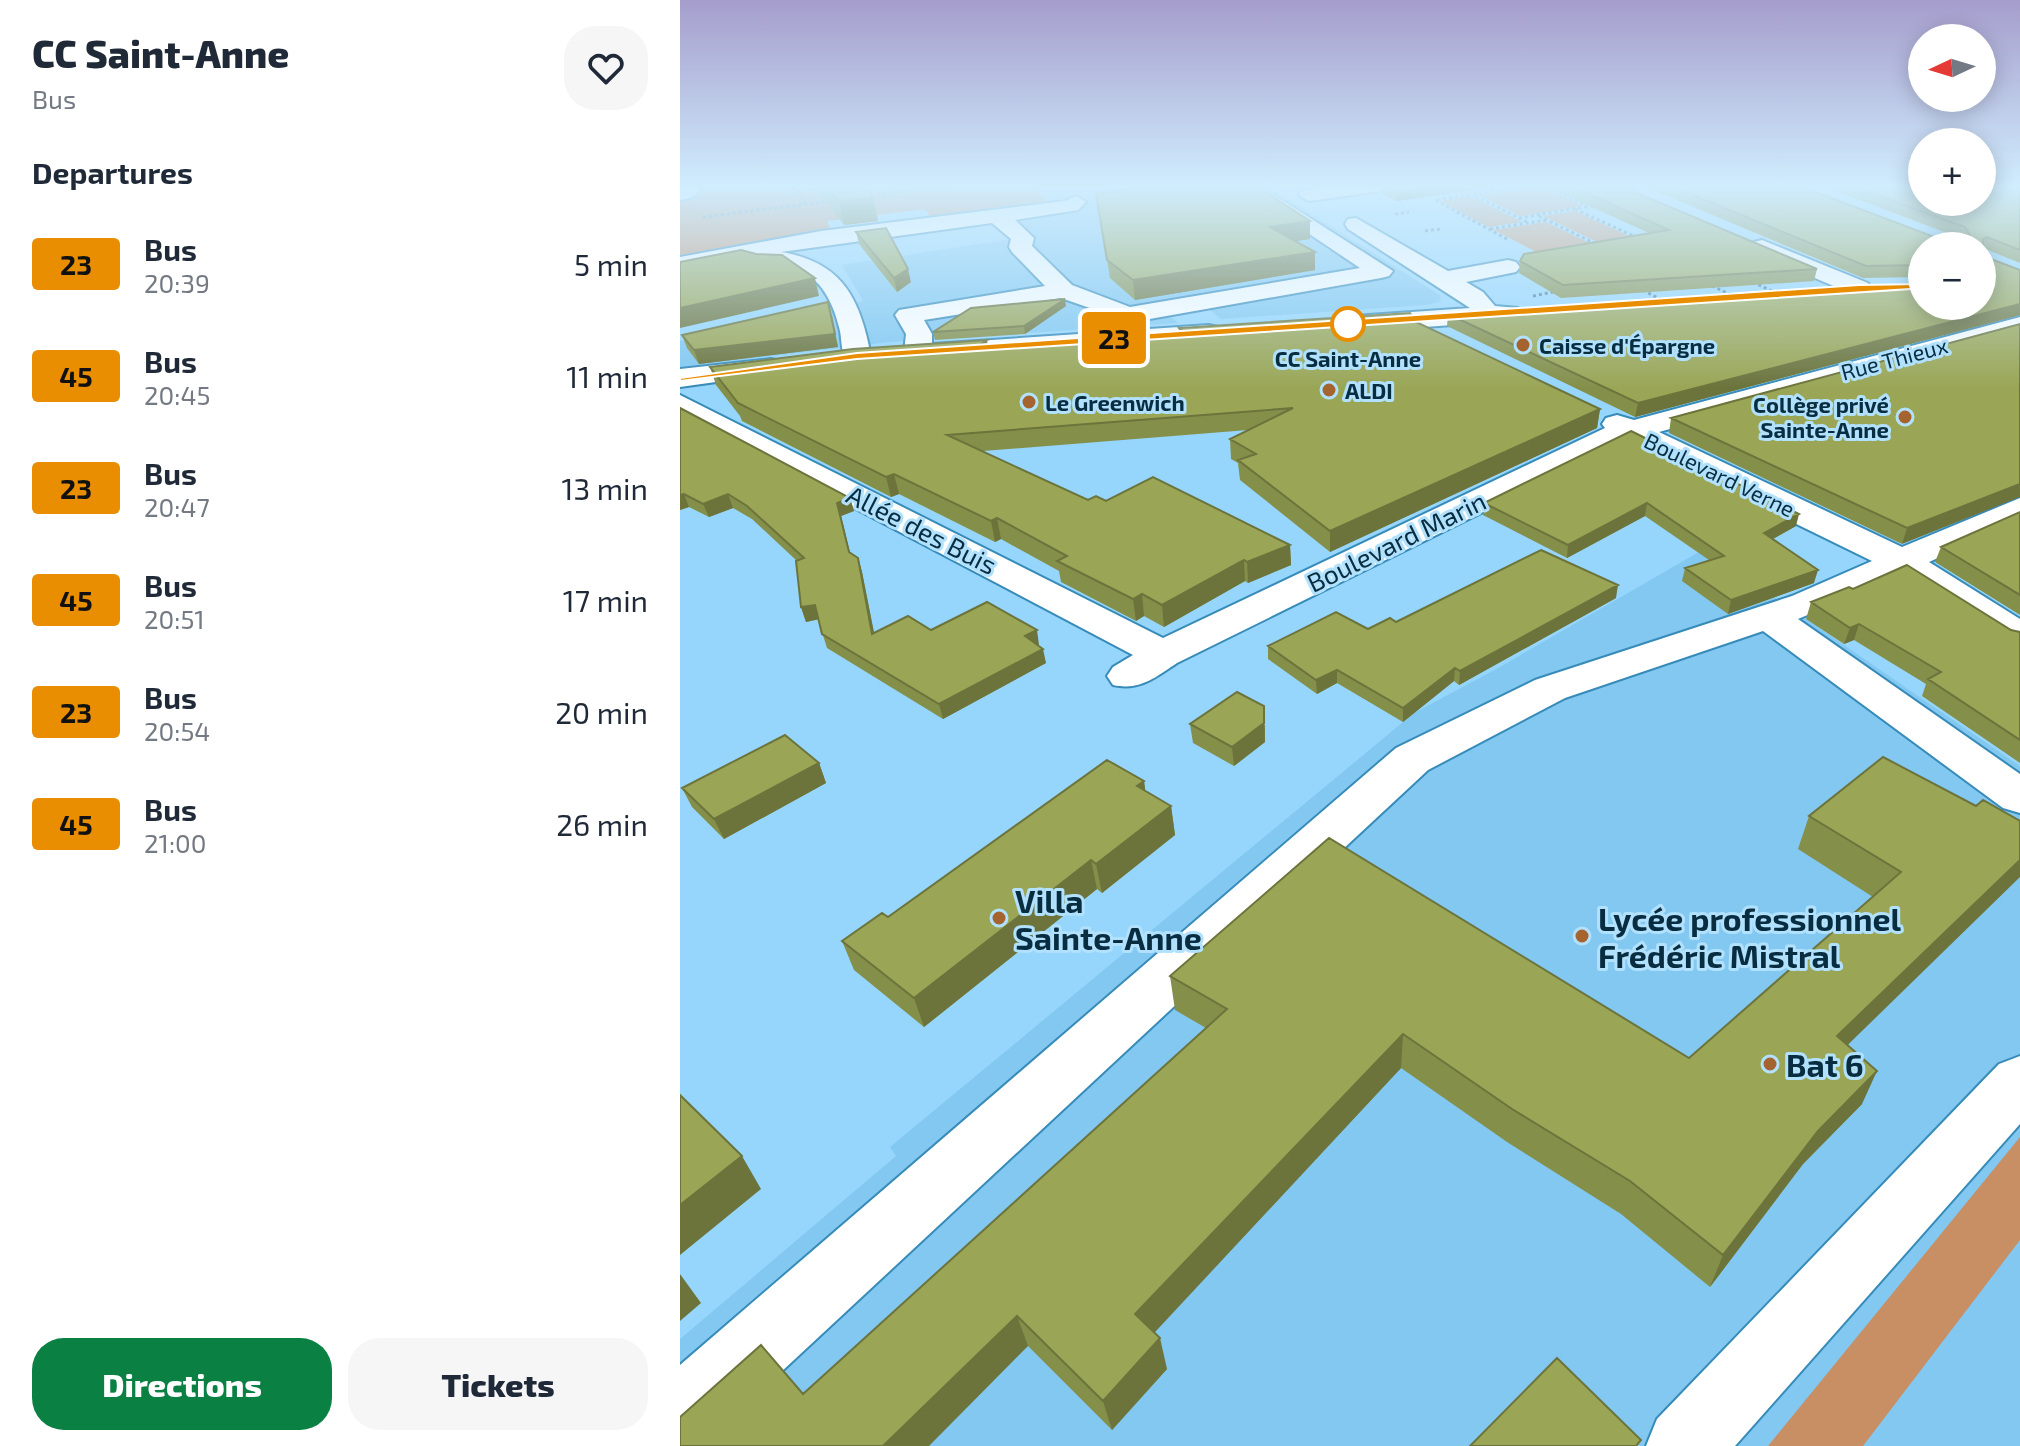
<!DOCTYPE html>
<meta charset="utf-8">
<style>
:root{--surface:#fff;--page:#f6f6f7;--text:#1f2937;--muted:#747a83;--accent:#0b8043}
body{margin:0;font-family:"Exo 2",sans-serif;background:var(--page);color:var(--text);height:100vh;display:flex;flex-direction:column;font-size:30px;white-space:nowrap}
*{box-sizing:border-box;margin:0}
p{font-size:26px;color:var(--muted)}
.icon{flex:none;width:44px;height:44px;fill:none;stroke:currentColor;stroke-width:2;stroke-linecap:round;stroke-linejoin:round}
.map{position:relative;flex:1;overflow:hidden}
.sheet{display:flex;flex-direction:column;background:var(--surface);width:680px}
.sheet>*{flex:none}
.badge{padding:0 16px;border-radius:6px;font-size:28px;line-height:52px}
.needle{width:52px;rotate:266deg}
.fabs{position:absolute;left:1228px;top:24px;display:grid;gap:16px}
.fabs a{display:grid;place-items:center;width:88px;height:88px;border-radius:50%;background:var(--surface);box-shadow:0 4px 20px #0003;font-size:40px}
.map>.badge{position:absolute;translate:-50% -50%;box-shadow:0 0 0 4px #fff}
h2{padding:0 32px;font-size:30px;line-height:72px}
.round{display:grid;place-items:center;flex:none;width:84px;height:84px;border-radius:32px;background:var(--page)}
.head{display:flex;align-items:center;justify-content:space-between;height:136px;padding:0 32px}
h1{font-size:38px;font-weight:800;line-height:60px}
.button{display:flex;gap:16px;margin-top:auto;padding:16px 32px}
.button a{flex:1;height:92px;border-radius:32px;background:var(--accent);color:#fff;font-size:32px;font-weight:800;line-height:92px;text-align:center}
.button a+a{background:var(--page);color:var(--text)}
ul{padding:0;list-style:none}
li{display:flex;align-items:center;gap:24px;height:112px;padding:0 32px}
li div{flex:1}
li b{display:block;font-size:30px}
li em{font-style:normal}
li .badge{min-width:88px;font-weight:700;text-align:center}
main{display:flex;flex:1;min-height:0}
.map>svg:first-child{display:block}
.built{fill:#82c8f1}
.green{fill:#c88e64}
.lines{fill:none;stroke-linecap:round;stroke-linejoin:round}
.minor-casing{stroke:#378bb9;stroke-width:4}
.path{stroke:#4b7c99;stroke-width:3;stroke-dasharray:3 3;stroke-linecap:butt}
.minor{fill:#fff;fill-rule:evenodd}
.wall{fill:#848f4a}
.shaded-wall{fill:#6c743c}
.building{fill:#9aa656;stroke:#6c743c;stroke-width:2}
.line{fill:#e98e00;stroke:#fff;stroke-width:2}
.stop-dot{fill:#fff;stroke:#e98e00;stroke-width:4}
.poi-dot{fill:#a5632f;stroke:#b2e1fe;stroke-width:3}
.labels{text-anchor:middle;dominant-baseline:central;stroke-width:6;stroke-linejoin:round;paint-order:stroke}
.far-poi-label{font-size:22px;font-weight:bold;fill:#082d40;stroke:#b2e1fe;text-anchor:start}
.far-stop-label{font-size:22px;font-weight:bold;fill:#082d40;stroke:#b2e1fe}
.far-street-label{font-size:22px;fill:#082d40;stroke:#b2e1fe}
.street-label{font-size:26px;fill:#082d40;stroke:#b2e1fe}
.near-poi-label{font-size:32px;font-weight:bold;fill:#082d40;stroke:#b2e1fe;text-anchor:start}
</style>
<main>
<section class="sheet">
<div class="head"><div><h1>CC Saint-Anne</h1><p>Bus</p></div><a class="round"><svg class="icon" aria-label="heart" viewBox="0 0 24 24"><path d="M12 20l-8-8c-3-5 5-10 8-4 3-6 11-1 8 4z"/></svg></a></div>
<h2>Departures</h2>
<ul>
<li><span class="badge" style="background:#e98e00;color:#111">23</span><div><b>Bus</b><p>20:39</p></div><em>5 min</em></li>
<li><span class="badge" style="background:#e98e00;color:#111">45</span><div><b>Bus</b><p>20:45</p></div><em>11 min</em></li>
<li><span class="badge" style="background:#e98e00;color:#111">23</span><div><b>Bus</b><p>20:47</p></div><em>13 min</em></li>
<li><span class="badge" style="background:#e98e00;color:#111">45</span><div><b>Bus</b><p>20:51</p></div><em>17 min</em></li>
<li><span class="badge" style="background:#e98e00;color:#111">23</span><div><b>Bus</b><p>20:54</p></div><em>20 min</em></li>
<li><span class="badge" style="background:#e98e00;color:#111">45</span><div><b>Bus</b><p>21:00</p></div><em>26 min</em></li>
</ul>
<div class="button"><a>Directions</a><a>Tickets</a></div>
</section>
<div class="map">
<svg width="1340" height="1446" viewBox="0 0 1340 1446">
<rect width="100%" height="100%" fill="#96d6fd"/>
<!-- built -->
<path class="built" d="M355,185H587L761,296L759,302L746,305L541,319L521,303L483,311L498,323L210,342L0,367V341L183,301L162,265L332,239L313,219L372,205Z
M1024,549L1340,766V1446H0V1339L216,1156L210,1147L734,713L820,667Z"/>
<!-- green -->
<path class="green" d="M0,185H354L370,205L253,220L245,209L147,221L153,234L0,255Z
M860,186L904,206L840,216L799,195Z
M791,196L842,222L809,227L759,201Z
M895,211L960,241L928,247L863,216Z
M866,222L920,248L866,257L814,230Z
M1340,1137V1240L1183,1446H1088Z"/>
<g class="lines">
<defs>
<path id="minor" d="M0,185H20C20,197 10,198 0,200Z
M657,185H711L701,191L629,201L619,195L622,191Z
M580,186L713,271L709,276L701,278L464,320L469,329L529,325L538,327L542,333L538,339L529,341L238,360L228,358L224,352L226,334L215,315L219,310L365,286L332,252L329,247L331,239L312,223L101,252C162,262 180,298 191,356L187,362L177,364L167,362C161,353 162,342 160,331C154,305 142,276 113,268C98,264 84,270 69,266L67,258L0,271V257L141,231L385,201L396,196L406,202L398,210L335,220L354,238L352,246L392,285L450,307L680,268L573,196L570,192L573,188ZM381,298L430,315L443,331L252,344V334L244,320Z
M676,218L768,271L828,260L836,262L840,267L836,272L786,282L803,292L815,306L838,308L842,313L838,318L829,321L674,332L665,330L661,324L665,318L674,316L790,308L668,229L665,224L668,219Z
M1082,240L1188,283L1191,288L1188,293H1170L1074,252L1071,247L1074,242Z
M1340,317V333L979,432L1222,547L1340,498V521L1249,562L1340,619V648L1326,644L1220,576L1118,619L1340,774V813L1323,808L1083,631L885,698L748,770L27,1441L14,1446H0V1365L716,748L855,680L1112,596L1192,561L947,441L497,663C476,677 460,691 433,685L427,676L433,667L453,655L0,416V395L483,638L925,428L922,424L926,418L937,415L954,420Z
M91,359L101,361L105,367L101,373L0,387V369Z
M1340,1056V1124L1055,1446H966L977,1419L1319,1064Z"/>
</defs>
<!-- minor casing -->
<use href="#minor" class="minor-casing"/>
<!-- path -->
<path class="path" d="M115,185L125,205
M862,185L908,206
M185,196L272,185
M796,196L849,223
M895,209L958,238
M715,214L729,212
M859,216L918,245
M23,217L152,201
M839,218L917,205
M810,229L867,220
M745,231L760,229
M827,239L755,200L859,185
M1073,282L1098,294
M1032,286L1056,297
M963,290L985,302
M853,296L878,291"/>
<!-- minor -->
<use href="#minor" class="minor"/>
</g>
<!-- wall -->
<path class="wall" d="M133,185H186L193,198L198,221L164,225Z
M702,185H827L717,201L702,194Z
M863,185H938L1137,269L1134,281L881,298L839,273L840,261L969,233Z
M961,185H1117L1254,237L1275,236L1140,185H1242V202H1302V185H1340V263L1303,248V256L1340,270V315L955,417L767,326L768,314L1242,284V306H1302V246H1242V277L1183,278Z
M416,194L630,221V239L615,241L635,270L455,300L430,278Z
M176,232L231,282L217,292L179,244Z
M386,306L345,334L255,340L253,332Z
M152,315L158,347L19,364L7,348L2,335Z
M736,322L920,409L917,428L650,552L560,480L558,463L551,459L550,439L568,430L303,451L408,500L426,501L610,545L611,565L568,583L565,581L484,627L464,616L456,621L381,582L379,571L321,539L315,542L219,494L211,497L62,421L60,416L36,385L30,367L500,334L499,328Z
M1340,324L1222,544L989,433L991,418Z
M0,408L170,498L174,511L161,516L170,553L178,558L182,572L194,633L251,630L359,645H358L366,663L263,719L147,648L138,619L126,622L121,607L117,561L72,519L53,508L29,517L9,507L0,510Z
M951,431L1116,526L1093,539L1134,583L1048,614L1002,581L1005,568L1029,560L965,516L887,558L803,515L804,503Z
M1340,512V615L1255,562L1261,547Z
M1173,589L1340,632V763L1242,696L1246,684L1174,640L1164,644L1126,619L1131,602Z
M936,598L779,685L774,681L723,722L657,683L637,694L588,659V646L688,629L716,622Z
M510,724L585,725V742L554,766L513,743Z
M139,763L146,783L44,839L12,807L2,788Z
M464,781L465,791L491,806L495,835L422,893L417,889L244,1027L174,970L162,941Z
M1296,806L1168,1045L1182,1104L1123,1164L1030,1287L941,1214L827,1142L721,1068L474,1332L487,1369L432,1430L348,1346L123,1394L526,1028L495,1010L490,976L1009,1058L1193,897L1118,849L1129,816Z"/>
<!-- shaded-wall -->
<path class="shaded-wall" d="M755,185H827L717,201V191Z
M193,198L198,221L164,225L159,202Z
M630,221V239L591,245L590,227Z
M635,252V270L455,300L453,280Z
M228,269L231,282L217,292L214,278Z
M135,278L139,296L0,328V308Z
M385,299L386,306L345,334L344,326Z
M148,302L158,347L19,364L14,350Z
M1340,304V315L955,417L958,403Z
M307,340L310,358L295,348Z
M920,409L917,428L650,552V531Z
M214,474L219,494L211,497L206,477Z
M1340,484V497L1222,544L1227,528Z
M4,494L9,507L0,510V495Z
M48,494L53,508L29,517L23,504Z
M170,498L174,511L161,516L173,566L157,503Z
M967,503L965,516L887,558L888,545Z
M1119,514L1116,526L1080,546L1084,533Z
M317,518L321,539L315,542L311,521Z
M610,545L611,565L568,583L567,562Z
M178,558L182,572L197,648L192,634Z
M564,560L565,581L484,627L482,605Z
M1138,570L1134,583L1048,614L1051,600Z
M938,585L936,598L779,685L780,671Z
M462,594L464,616L456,621L453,599Z
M135,605L140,619L126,622L121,607Z
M1179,624L1174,640L1164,644L1170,628Z
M357,630L359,645L348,651L345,636Z
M363,649L366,663L263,719L259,704Z
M775,668L774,681L723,722V708Z
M657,670V683L637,694L636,680Z
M584,706L585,742L554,766L552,747Z
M139,763L146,783L44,839L34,819Z
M464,781L468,810L457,786Z
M491,806L495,835L422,893L416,864Z
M411,860L417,889L244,1027L234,998Z
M1340,860V877L1143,1069L1157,1036Z
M723,1034L721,1068L463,1345L455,1314Z
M1197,1071L1182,1104L1123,1164L1030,1287L1043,1255L1138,1131Z
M62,1156L81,1189L0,1255V1205Z
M0,1274L21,1303L0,1321Z
M337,1316L348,1346L249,1446H203Z
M480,1338L487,1369L432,1430L423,1401Z"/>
<!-- building -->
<path class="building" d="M145,185H186L193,198L159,202Z
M475,185H575L630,221L590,227L635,252L453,280L427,260L416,194Z
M706,185H755L717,191Z
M888,185H938L1137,269L883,285L840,261L844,254L989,230Z
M988,185H1117L1254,237L1290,235L1285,227L1170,185H1242V202H1302V185H1340V250L1307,237L1303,239V256L1340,270V304L958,403L768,314L1242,284V306H1302V246H1242V265L1186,266Z
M206,228L228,269L214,278L176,232Z
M61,250L76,254L102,255L135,278L0,308V262Z
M385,299L344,326L253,332L291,308Z
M148,302L155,334L14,350L2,335Z
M730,313L736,322L920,409L650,531L558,460L576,454L550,439L613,408L267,435L408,500L416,496L426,501L473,477L610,545L567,562L564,560L482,605L462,594L453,599L377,561L387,556L317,518L311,521L214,474L206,477L56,402L58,403L30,367L173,349L307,340L295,348L505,334L499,328Z
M1340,324V484L1227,528L991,418Z
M0,408L170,498L157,503L169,552L178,558L192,634L228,616L251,630L307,602L357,630L345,636L363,649L259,704L142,634L135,605L121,607L116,561L124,558L67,506L48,494L23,504L4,494L0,495Z
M951,431L1119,514L1084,533L1138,570L1051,600L1005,568L1044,556L967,503L888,545L804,503Z
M1340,512V595L1261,547Z
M861,550L938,585L780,671L775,668L723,708L657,670L636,680L588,646L656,612L688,629L710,618L716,622Z
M1227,565L1331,630L1340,632V740L1248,679L1261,672L1179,624L1170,628L1131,602L1169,587L1173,589Z
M557,692L584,706V723L552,747L510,724Z
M105,735L139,763L34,819L2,788Z
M1203,757L1296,806L1303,800L1340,821V860L1157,1036L1197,1071L1138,1131L1043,1255L950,1181L832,1109L723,1034L455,1314L480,1338L423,1401L337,1316L203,1446H0V1417L81,1345L123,1394L547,1009L490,976L649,838L1009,1058L1221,872L1129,816Z
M427,760L464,781L457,786L491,806L416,864L411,860L234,998L162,941L202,913L208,917Z
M0,1095L62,1156L0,1205Z
M877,1358L961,1440L956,1446H790Z"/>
<!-- sky -->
<linearGradient id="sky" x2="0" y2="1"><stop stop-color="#a59dcc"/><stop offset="0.48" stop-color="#d0edfe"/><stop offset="1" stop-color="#d0edfe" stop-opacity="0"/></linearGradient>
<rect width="1340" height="388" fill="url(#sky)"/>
<!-- line -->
<path class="line" d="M1242,284L1245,288L177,359L0,381V378L177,353L1179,285Z"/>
<!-- markers -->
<circle class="stop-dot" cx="668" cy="324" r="16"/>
<g class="poi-dot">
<circle cx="843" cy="345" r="8"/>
<circle cx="649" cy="390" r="8"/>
<circle cx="349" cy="402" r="8"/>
<circle cx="1225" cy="417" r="8"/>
<circle cx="319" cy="918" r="8"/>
<circle cx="902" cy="936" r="8"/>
<circle cx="1090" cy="1064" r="8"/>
</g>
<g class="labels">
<!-- far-poi labels -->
<g class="far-poi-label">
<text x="859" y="345">Caisse d'Épargne</text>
<text x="665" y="390">ALDI</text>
<text x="365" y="402">Le Greenwich</text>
<text x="1209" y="404" text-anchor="end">Collège privé<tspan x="1209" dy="25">Sainte-Anne</tspan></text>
</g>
<!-- far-stop labels -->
<g class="far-stop-label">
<text x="668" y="358">CC Saint-Anne</text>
</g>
<!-- far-street labels -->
<g class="far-street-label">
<text transform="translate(1214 358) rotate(-15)">Rue Thieux</text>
<text transform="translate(1040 474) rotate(26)">Boulevard Verne</text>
</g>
<!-- street labels -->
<g class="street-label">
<text transform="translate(242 529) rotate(27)">Allée des Buis</text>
<text transform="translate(716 541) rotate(-26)">Boulevard Marin</text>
</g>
<!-- near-poi labels -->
<g class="near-poi-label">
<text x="335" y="900">Villa<tspan x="335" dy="37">Sainte-Anne</tspan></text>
<text x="918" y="918">Lycée professionnel<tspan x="918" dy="37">Frédéric Mistral</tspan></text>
<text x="1106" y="1064">Bat 6</text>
</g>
</g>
</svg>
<div class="fabs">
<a><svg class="needle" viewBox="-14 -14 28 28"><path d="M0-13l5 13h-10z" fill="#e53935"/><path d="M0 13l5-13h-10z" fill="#747a83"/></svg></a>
<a>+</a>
<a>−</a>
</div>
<b class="badge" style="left:434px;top:338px;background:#e98e00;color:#111">23</b>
</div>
</main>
